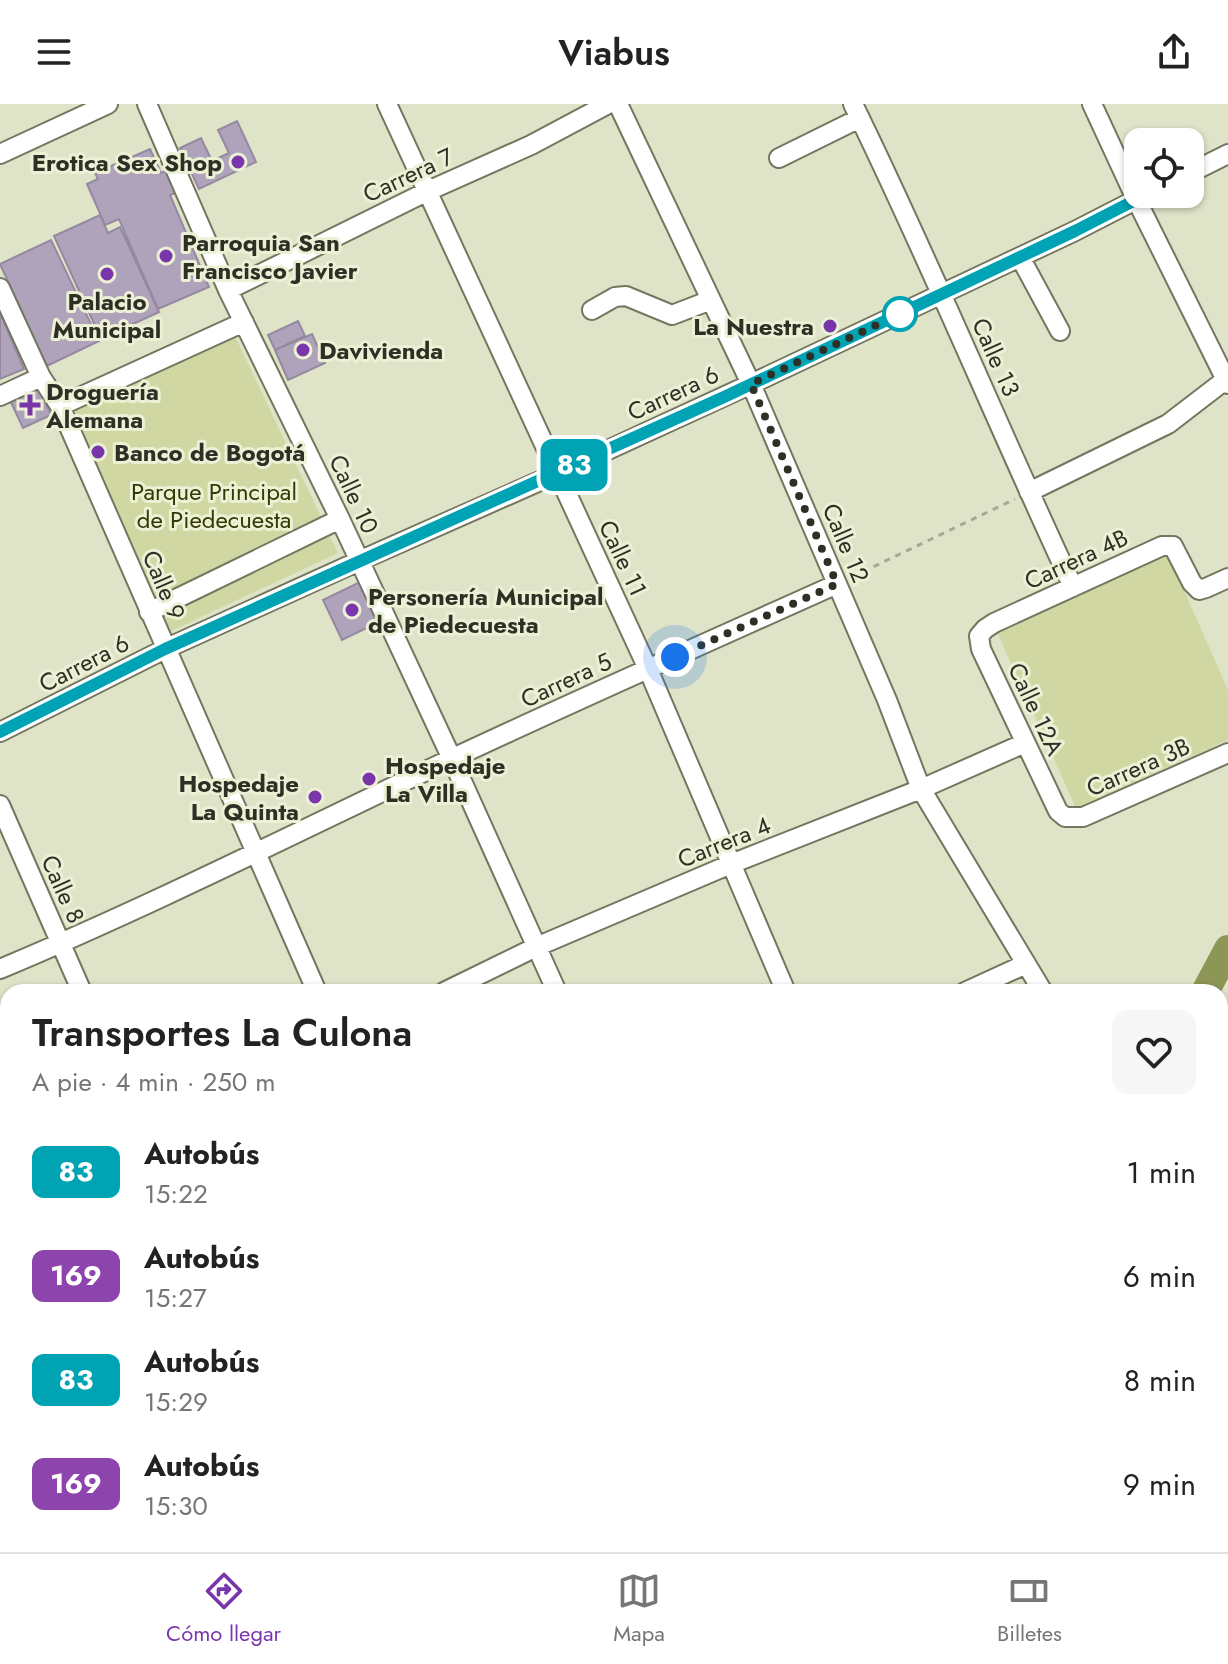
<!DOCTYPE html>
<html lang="es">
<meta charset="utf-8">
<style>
:root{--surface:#fff;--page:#f6f6f6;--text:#222;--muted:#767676;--line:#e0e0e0;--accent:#7936aa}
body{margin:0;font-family:Jost,sans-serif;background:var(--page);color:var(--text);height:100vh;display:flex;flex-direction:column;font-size:30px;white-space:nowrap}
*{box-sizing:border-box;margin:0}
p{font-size:26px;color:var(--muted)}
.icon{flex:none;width:44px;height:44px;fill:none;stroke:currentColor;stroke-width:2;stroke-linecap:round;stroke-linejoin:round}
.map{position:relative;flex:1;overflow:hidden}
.sheet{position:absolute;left:0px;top:880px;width:1228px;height:568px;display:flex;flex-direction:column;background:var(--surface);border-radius:24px 24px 0 0;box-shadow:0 2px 6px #0004}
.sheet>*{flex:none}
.badge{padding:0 16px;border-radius:12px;font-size:28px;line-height:52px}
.fabs{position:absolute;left:1124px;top:24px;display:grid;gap:16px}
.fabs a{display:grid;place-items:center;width:80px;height:80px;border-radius:16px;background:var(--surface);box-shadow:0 2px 6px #0004;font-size:40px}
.you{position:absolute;width:40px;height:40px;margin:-20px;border:6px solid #fff;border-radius:50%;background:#1a73e8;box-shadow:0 0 0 12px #1a73e833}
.map>.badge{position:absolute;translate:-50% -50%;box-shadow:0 0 0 4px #fff}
.round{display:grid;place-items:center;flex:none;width:84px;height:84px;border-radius:16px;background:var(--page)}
.overview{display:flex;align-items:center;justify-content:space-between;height:136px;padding:0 32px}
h1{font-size:38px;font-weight:600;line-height:60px}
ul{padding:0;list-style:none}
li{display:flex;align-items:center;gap:24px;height:104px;padding:0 32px}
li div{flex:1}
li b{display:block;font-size:30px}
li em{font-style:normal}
li .badge{min-width:88px;font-weight:700;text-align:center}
header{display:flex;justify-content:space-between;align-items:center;height:104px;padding:0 32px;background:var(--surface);font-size:36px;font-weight:600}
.tab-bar{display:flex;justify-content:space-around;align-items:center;height:112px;border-top:2px solid var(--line);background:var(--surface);font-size:22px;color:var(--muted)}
.tab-bar a{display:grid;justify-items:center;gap:4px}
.tab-bar .on{color:var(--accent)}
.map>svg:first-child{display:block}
.green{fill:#d0d7a3}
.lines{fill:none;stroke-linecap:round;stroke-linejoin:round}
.river{stroke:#8e9655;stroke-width:28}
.building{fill:#afa3bb;stroke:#9589a1;stroke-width:2}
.minor-casing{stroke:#74775f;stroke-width:22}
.path{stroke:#a5a893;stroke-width:3;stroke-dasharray:6 6;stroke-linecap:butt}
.minor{stroke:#fff;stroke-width:18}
.line-casing{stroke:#fff;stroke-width:18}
.line{stroke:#00a3b4;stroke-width:12}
.walk{stroke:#2e3025;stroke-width:8;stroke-dasharray:0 14.4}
.poi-dot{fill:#7936aa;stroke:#ecf0d5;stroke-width:3}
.stop-dot{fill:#fff;stroke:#00a3b4;stroke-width:4}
.labels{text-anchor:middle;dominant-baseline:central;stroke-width:6;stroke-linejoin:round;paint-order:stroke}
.poi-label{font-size:24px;font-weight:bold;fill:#2e3025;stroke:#ecf0d5;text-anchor:start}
.street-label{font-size:24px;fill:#2e3025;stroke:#ecf0d5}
.park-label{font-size:24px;fill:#343803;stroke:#ecf0d5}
</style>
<header><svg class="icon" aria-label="menu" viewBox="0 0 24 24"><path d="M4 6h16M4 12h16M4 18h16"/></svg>Viabus<svg class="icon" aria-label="share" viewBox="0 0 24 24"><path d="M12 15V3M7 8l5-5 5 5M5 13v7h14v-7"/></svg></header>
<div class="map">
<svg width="1228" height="1448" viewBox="0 0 1228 1448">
<rect width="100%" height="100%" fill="#dfe3c8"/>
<!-- green -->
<path class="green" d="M233,228L338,449L169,528L74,305Z
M1167,448L1228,586V636L1076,704L996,526Z
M495,1440H721L725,1448H494Z
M933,1440H979L982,1448H908Z"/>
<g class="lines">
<!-- river -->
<path class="river" d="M1205,888L1228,845"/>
</g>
<!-- building -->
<path class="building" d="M237,17L256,58L199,85L180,44L201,34L212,57L229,49L218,26Z
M150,45L161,69L174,63L183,86L170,91L209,183L158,205L119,115L105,121L87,80L98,75L95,69Z
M100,111L108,129L120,123L159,208L101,235L54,132Z
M51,136L99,237L47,262L0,160Z
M0,209L24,265L0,275Z
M298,217L305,232L275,246L268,231Z
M312,230L325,259L288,276L275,246Z
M37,279L51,311L23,324L8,292Z
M362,477L381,517L342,536L323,496Z"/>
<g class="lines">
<defs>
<path id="minor" d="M147,0L228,186L340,415L452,655L557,888
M387,0L648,565L786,888
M618,0L751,280L887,596L921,685L1043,888
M853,0C931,159 998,323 1073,483
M1092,0L1136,95L1228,280
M0,50L108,0
M779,54L860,14
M1190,69L1228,50
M1020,153L1060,227
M0,184L41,273L60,302L317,888
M228,186L428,87L531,41L608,0
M592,206L615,193L626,192L672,211L711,196
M0,292L41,273
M60,302L244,218
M1029,388L1168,320L1228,274
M1228,474L1206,484L1199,486L1192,479L1173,442H1162L994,519L985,525L979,532L981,545L1058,707L1065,713H1083L1228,649
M149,508L340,415
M0,628L165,545L359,457L558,369L751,280L1075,127L1147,90
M0,701L82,888
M0,865C153,801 301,726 451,655C579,595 708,538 837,480
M444,888L536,843L731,760L921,685L1025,639
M965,888L1026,860
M1220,953L1228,943
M0,1101L8,1097
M1220,1179L1228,1190
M0,1189L8,1187
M0,1213L8,1231
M1220,1271L1228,1267
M1220,1352L1228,1347
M0,1382L8,1377
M98,1440L102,1448
M333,1440L336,1448
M406,1440L410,1448
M1032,1440L1035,1448
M1216,1440V1448
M743,1442L748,1440
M302,1448L315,1440"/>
</defs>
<!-- minor casing -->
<use href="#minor" class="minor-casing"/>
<!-- path -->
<path class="path" d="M852,473L1015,395
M610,1440L613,1448"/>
<!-- minor -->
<use href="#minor" class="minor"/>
</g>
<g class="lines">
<defs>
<path id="line" d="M0,628L165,545L724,293L1075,127L1147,90"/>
</defs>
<!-- line casing -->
<use href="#line" class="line-casing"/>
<!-- line -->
<use href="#line" class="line"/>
<!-- walk -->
<path class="walk" d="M675,553L837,480L751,280L900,210"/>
</g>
<!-- markers -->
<g class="poi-dot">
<circle cx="238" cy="58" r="8"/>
<circle cx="166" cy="152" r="8"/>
<circle cx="107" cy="170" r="8"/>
<circle cx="830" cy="222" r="8"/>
<circle cx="303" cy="246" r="8"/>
<path d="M26 289h8v8h8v8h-8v8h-8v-8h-8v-8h8z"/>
<circle cx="98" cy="348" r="8"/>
<circle cx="352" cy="506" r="8"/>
<circle cx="369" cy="675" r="8"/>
<circle cx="315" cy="693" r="8"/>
</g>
<circle class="stop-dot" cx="900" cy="210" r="16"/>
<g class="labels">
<!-- poi labels -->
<g class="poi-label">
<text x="222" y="58" text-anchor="end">Erotica Sex Shop</text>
<text x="182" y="138">Parroquia San<tspan x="182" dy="28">Francisco Javier</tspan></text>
<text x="107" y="197" text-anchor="middle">Palacio<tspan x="107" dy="28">Municipal</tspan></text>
<text x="814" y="222" text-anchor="end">La Nuestra</text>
<text x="319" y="246">Davivienda</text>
<text x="46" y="287">Droguería<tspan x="46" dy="28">Alemana</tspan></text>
<text x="114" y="348">Banco de Bogotá</text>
<text x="368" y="492">Personería Municipal<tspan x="368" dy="28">de Piedecuesta</tspan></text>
<text x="385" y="661">Hospedaje<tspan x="385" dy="28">La Villa</tspan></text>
<text x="299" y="679" text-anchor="end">Hospedaje<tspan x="299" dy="28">La Quinta</tspan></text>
</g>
<!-- street labels -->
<g class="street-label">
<text transform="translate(408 71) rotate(-25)">Carrera 7</text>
<text transform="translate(996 253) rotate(66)">Calle 13</text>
<text transform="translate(673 289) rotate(-25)">Carrera 6</text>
<text transform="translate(354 390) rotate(65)">Calle 10</text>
<text transform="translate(846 439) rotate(67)">Calle 12</text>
<text transform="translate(623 454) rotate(65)">Calle 11</text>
<text transform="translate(1076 455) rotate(-25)">Carrera 4B</text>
<text transform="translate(164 481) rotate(67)">Calle 9</text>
<text transform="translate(84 559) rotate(-27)">Carrera 6</text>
<text transform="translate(566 576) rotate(-25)">Carrera 5</text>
<text transform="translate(1036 605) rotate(65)">Calle 12A</text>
<text transform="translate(1138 663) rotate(-24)">Carrera 3B</text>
<text transform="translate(724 738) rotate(-22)">Carrera 4</text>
<text transform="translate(63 785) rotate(66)">Calle 8</text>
</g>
<!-- park labels -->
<g class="park-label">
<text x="214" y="387">Parque Principal<tspan x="214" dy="28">de Piedecuesta</tspan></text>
</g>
</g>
</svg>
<div class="fabs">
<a><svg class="icon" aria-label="locate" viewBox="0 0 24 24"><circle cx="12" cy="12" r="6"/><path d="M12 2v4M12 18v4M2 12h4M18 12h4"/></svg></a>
</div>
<div class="you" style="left:675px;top:553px"></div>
<b class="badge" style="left:574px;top:361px;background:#00a3b4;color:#fff">83</b>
<section class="sheet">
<div class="overview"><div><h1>Transportes La Culona</h1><p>A pie · 4 min · 250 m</p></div><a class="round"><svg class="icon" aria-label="heart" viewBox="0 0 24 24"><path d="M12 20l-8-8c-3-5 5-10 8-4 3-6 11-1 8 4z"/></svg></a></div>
<ul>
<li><span class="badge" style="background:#00a3b4;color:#fff">83</span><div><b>Autobús</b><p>15:22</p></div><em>1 min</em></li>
<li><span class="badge" style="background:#8e44ad;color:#fff">169</span><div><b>Autobús</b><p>15:27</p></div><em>6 min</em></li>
<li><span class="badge" style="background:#00a3b4;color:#fff">83</span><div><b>Autobús</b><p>15:29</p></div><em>8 min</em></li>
<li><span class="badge" style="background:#8e44ad;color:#fff">169</span><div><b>Autobús</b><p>15:30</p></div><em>9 min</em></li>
</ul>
</section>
</div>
<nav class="tab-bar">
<a class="on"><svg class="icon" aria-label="directions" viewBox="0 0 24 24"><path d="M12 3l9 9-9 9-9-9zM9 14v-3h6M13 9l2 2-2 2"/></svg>Cómo llegar</a>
<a><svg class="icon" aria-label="map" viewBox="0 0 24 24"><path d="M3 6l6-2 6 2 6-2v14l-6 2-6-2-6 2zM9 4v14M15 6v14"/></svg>Mapa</a>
<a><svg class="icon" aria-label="tickets" viewBox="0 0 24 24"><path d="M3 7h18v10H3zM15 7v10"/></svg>Billetes</a>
</nav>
